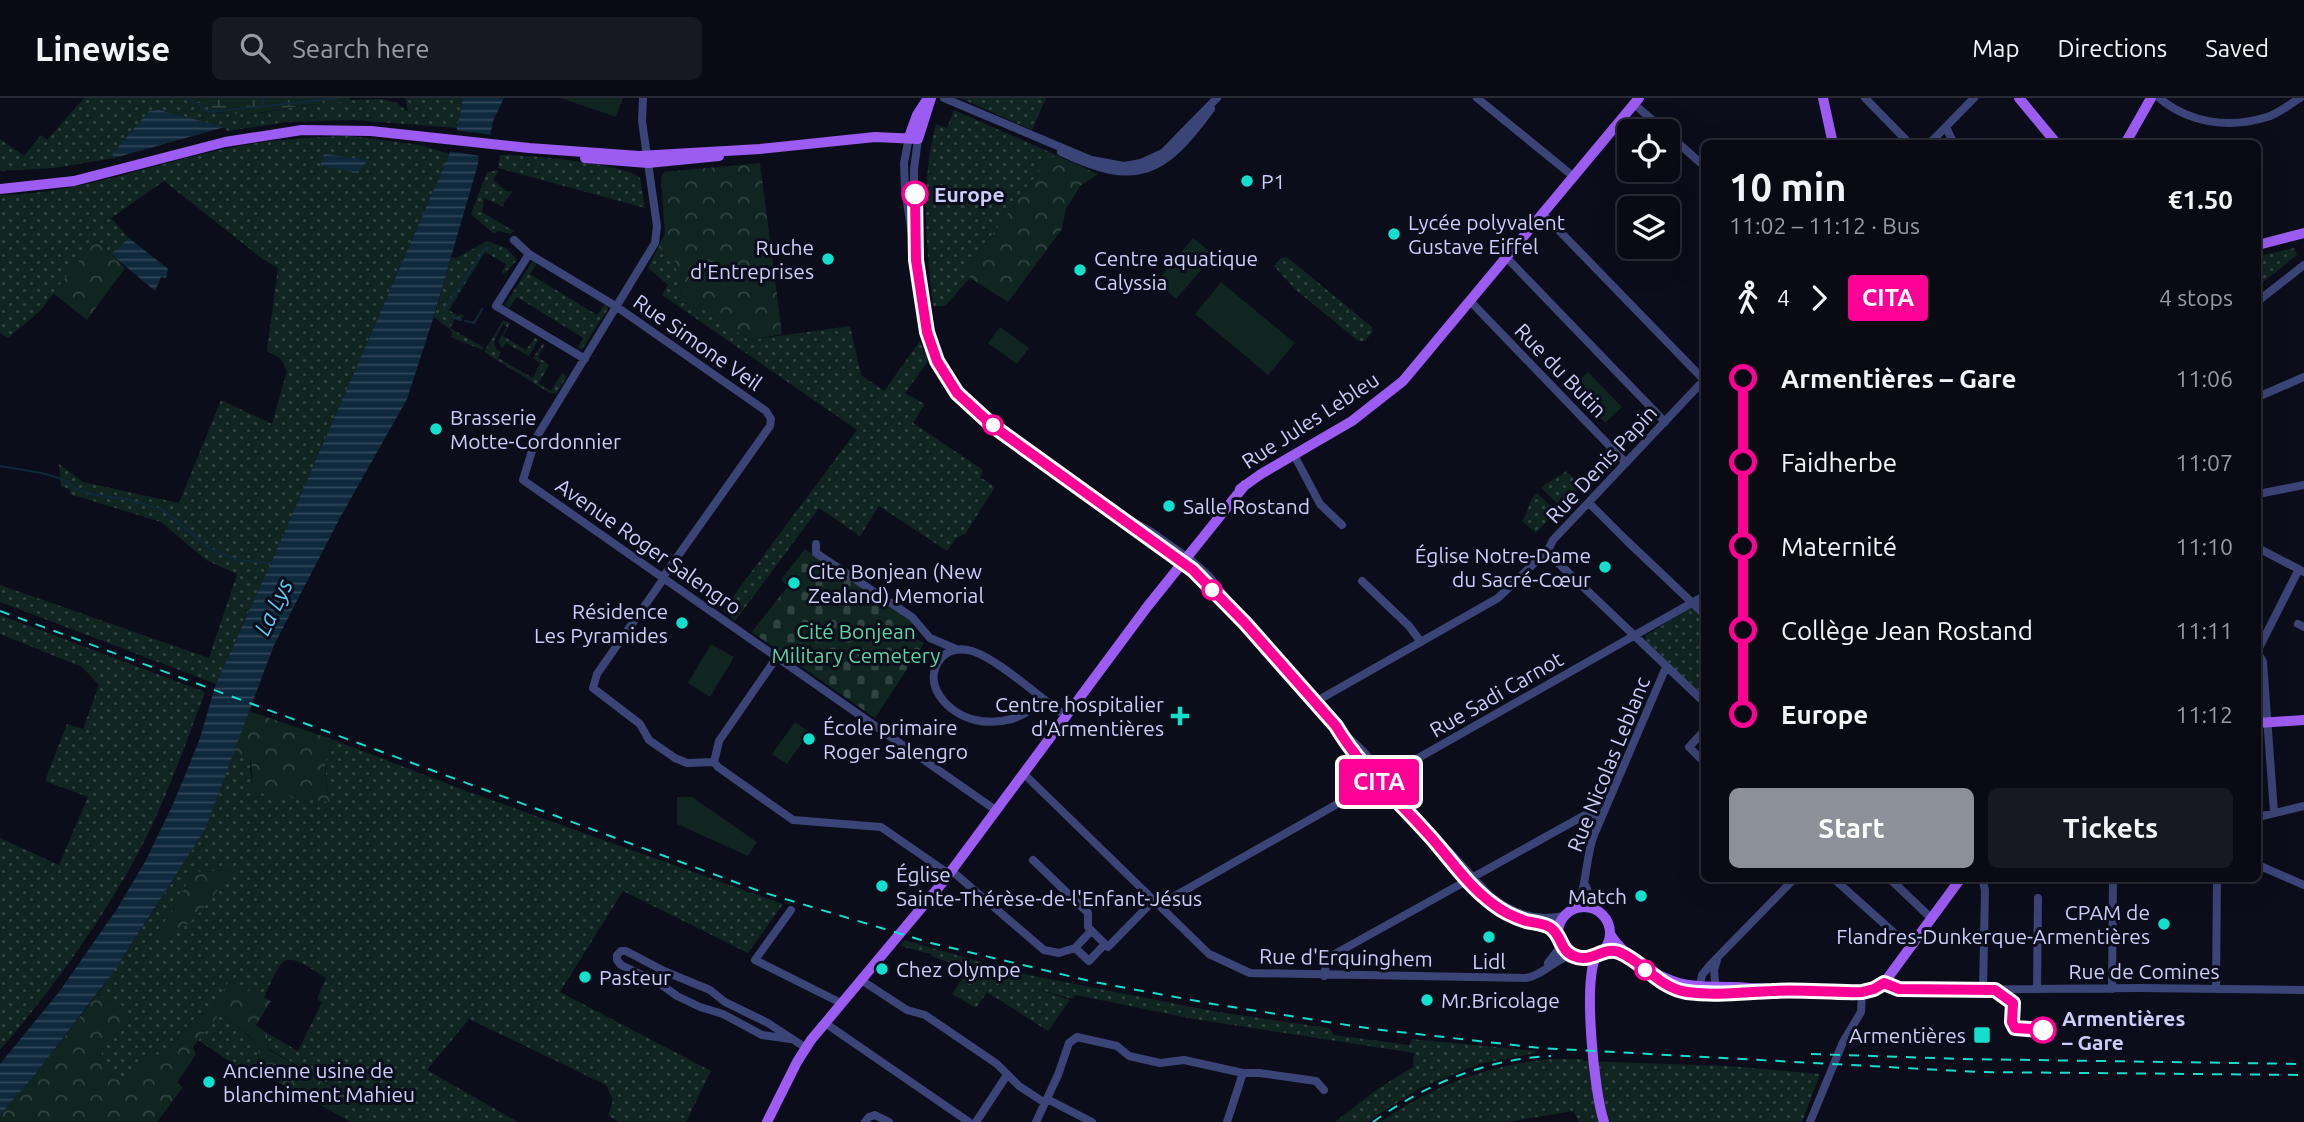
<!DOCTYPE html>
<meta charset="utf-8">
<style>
:root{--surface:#090a14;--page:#171822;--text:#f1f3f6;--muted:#999aa0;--line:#292b34;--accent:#8c9099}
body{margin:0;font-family:Ubuntu,sans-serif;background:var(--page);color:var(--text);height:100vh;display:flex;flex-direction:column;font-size:26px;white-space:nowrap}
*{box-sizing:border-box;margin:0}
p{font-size:23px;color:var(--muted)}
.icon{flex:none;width:38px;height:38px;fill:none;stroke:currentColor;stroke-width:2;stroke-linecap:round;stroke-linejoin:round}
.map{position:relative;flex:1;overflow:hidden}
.side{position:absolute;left:1701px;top:42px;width:560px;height:742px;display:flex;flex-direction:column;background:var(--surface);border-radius:10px;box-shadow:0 7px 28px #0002,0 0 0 2px var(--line)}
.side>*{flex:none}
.badge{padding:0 14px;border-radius:5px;font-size:24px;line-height:46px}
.buttons{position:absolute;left:1617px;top:21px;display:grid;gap:14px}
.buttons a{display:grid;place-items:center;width:63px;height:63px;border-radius:10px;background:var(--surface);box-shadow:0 7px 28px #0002,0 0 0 2px var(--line);font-size:35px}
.map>.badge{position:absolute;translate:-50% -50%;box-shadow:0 0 0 4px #fff}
.legs{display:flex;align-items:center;gap:10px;height:77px;padding:0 28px;font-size:23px}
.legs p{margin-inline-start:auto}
.headline{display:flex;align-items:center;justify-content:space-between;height:119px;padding:0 28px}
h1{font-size:38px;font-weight:700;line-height:52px}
.primary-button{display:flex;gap:14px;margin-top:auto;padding:14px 28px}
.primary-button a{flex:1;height:80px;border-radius:10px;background:var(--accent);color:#fff;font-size:28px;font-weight:700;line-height:80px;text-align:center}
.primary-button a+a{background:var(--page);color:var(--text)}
ul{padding:0 28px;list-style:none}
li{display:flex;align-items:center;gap:24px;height:84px;font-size:26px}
li i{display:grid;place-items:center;width:10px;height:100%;margin:0 9px;background:currentColor}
li i::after{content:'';width:18px;height:18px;margin:-9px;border:5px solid;border-radius:50%;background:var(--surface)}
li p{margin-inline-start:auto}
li:first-child i{background:linear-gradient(#0000 50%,currentColor 0)}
li:last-child i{background:linear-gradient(currentColor 50%,#0000 0)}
header{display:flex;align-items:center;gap:42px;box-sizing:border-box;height:98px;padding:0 35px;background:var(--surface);border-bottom:2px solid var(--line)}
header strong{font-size:33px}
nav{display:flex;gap:38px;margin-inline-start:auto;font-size:24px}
.search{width:490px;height:63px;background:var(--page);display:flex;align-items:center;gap:18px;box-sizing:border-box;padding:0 24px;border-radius:10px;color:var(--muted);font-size:26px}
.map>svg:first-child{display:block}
.grass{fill:url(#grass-dots);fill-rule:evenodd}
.forest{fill:url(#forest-crowns)}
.wetland{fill:url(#wetland-marsh)}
.cemetery{fill:url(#cemetery-stones)}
.park{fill:#102420}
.water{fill:url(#water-rules)}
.pier{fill:#0c0d1b}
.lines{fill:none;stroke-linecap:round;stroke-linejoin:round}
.stream{stroke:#0f293c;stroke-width:2}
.minor{stroke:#3b4476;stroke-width:8}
.major{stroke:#9d5cf1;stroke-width:10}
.rail{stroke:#14decc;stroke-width:2;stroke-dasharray:10 9;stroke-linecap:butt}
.line-1-casing{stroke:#fff;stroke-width:16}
.line-1{stroke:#ff0096;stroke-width:10}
.poi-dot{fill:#14decc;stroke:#0c0d1b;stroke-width:2.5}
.stop-1-dot{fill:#fff;stroke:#ff0096;stroke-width:3.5}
.labels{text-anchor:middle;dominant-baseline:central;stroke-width:6;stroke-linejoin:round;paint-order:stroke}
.poi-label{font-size:21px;fill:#cbcefa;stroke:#0c0d1b;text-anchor:start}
.stop-label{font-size:21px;font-weight:bold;fill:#cbcefa;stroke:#0c0d1b;text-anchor:start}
.street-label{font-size:21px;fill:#cbcefa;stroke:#0c0d1b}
.park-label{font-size:21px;fill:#5fd3a0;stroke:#0c0d1b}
.water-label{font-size:23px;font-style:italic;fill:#62caf1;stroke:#0c0d1b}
</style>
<header>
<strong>Linewise</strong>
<div class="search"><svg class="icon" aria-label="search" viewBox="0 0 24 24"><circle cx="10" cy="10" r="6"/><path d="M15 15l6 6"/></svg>Search here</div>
<nav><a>Map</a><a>Directions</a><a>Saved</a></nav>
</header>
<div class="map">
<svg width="2304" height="1024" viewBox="0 0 2304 1024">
<defs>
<pattern id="grass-dots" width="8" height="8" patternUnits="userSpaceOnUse" patternTransform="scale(1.75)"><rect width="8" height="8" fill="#102420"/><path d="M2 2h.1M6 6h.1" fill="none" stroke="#314341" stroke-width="1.8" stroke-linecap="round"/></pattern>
<pattern id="forest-crowns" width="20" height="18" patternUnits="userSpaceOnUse" patternTransform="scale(1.75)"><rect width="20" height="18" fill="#102420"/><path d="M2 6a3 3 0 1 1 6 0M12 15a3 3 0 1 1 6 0" fill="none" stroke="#314341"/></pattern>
<pattern id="wetland-marsh" width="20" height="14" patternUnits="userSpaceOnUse" patternTransform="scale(1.75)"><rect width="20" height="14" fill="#102420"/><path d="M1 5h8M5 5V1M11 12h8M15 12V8" fill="none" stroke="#314341"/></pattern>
<pattern id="cemetery-stones" width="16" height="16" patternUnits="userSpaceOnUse" patternTransform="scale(1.75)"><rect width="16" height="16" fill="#102420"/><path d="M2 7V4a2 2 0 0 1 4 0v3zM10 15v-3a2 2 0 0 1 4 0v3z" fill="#314341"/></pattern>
<pattern id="water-rules" width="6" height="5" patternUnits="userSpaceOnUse" patternTransform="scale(1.75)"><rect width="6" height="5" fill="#0f293c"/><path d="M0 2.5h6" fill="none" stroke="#314759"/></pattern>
</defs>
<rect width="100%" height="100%" fill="#0c0d1b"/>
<!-- grass -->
<path class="grass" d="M84,0H195L217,14L236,16L262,15L306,7L351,2L382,1L397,5L408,14L405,0H463L457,30L355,22L287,24L227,33L224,29L159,12L150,13L112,56L114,60L54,70L0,73V41L24,58L41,37L47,42Z
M960,0H1046L1032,32Z
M954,12L1056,57L1043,68L968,169L970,180L945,208H933C926,144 920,89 936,26L947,30Z
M351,38L420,47L449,56L277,451L216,586L0,504V487L209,560L237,476L206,462L161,424L70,396V392L61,388L59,366L83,384L179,405L221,302L272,326L287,273L281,261L267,253L278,170L264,162L164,83L111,120L129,140L111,156L96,141L40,213L8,240L0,235V97C78,96 149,67 224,51C266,42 308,39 351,38Z
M500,57C521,56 629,66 640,80L645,110L498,70Z
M499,72L493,82L506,93H513L504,104V109L484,100L482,114L514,133L510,136L499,133L494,136L471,116L487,74Z
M487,143L506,150L517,162L504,176L502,174L506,166L485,154L449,212L458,218L460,216L464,218L460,223L455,221L450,230L483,249L482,252L451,239L452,233L434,219L451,159L456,160Z
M658,150L674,160L682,198L750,242L850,228L861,277L884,293L920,243L929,262L905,295L925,306L913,325L983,372L980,379L995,389L965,436L956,440L947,453L879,408L860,438L819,410L735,523L723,512L857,332L662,197L668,187L648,170Z
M2294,150L2297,157L2258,188V158Z
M1287,159L1372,229V235L1365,243H1358L1295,191L1274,168L1281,160Z
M533,162L537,165L530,176L597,217L605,206L607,207L608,211L581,253V250L577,251L583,240L517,199L509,210L505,207Z
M503,222L510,225L503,238L526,252L535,240L538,242L529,258L506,245L503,250L498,244L507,229L503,226L494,243L496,251L501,254L498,260L533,280L540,265L533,260L543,245L545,246L538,259L549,267L539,285L551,293L562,275L567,278L556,296L548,294L484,254Z
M1566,373L1577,383L1579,389L1561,409L1541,390C1548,382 1558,381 1566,373Z
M1537,395L1556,413L1536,435L1522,423C1529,414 1528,403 1537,395Z
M1690,510L1694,511L1704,521V598L1646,544L1645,538Z
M0,517L205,594C184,650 164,708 135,761C97,829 51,893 0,952V740L59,767L88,699L45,683L67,626L83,631L99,587L82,569L0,536Z
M334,642L469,694L783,806L748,855L623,793L560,894L711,973L686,1024H619L608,1018L613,1002L606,987L469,921L427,972L518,1024H350L342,1019L353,1000L269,951L267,935L298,953L322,904L317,901L326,880C283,852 284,854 264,900L230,882L211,911L194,921L166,953L148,961L126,982L113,979L102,967V951L123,908L105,902L98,895L132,846L205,732L232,658L251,661L250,673L254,691L276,701L285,691L329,704C328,683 319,661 334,642ZM232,772L214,798L164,825L194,774Z
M904,842L981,864L988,869L1218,914L1329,930L1334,937L1409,947L1412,941L1536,953V955L1479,966L1444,980L1420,990L1367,1024H1335L1379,990L1413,969L1414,955L1194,921L1076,897L1072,901L1034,890L1070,902L1048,933L987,894L976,910L952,896L969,871L933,859L931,856L900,848Z
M220,915C230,924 256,940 258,950C259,958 259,967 259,974L244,973L198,942Z
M1550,961H1582L1584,963L1729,968L1820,976L1802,1024H1579L1573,1013L1507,1024H1380C1436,987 1483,968 1550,961Z"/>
<!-- forest -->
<path class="forest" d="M1056,57L1098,76L1080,88L1066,111L1062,131L1008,204L970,180L968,169L1043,68Z
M760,65L782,236L750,242L682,198L674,160L658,150L665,135L661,80L664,74Z
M96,141L125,170L87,222L53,195Z
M249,613L334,642C320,660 326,684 330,704L292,700L285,692L276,701L253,691L251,661L232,658Z
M233,772C218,792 188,837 162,839L164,825L194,774Z
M230,882L271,903L256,927L267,935L269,952L353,1001L342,1019L259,974C259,967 259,958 258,950C256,939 230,924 220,915L193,949L196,956L177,985L183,989L157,1024H0V1017L34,978L98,895L105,902L123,908L128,917L102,951V967L113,979L126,981L148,961L166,953L194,921L211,911Z"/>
<!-- wetland -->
<path class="wetland" d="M195,0H350L351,2C337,6 322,5 307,7C270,11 226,29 195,0Z"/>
<!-- cemetery -->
<path class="cemetery" d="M805,451L913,522L909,537L924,545L875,620L752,534L788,488L781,482Z"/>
<!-- park -->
<path class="park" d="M560,0H623L616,19Z
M1193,140L1214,157L1176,201L1156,184Z
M1221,184L1295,245L1268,277L1195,216Z
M1000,229L1029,250L1017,266L988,245Z
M1588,274L1622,309L1605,325L1571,290Z
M711,546L734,559L710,599L688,585Z
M795,624L810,634L787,666L772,656Z
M677,699H692L757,744L748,758L677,726Z"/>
<!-- water -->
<path class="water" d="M463,0H504L493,23L489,46L479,48L478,66L433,221L407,301L341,418L274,547L205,732L114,873L34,978L0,1017V966L59,894L117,811L146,762L174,704L199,643L216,586L277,451L454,45Z
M159,12L225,29L114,60L112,56L149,13Z
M324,56L368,62L358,75L320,68Z
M129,140L168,171L166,180L161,179L155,193L111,156Z"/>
<!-- pier -->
<path class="pier" d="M453,32L494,37L491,50L482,52L481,58L447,53Z"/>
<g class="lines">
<!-- stream -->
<path class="stream" d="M189,0L209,14L339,0
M261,9L264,0
M444,212L484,152L488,150
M454,219L461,222
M465,223L474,225L482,211
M0,368L41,375L63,381L74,390L89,396L126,401L163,412L212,452L238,462L271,465"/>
<!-- minor -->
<path class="minor" d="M643,0L642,23L657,128L655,145L536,340L523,382L997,713
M944,0L1091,62L1124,68L1141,65L1163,55L1217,0
M1477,0L1574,79
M1865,0L1910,46
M2159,0C2189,25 2229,31 2267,19C2278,16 2290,6 2300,0
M1634,6L1665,33
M1946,29L1954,46
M1668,36L1704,68
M909,39L904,65L905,91L926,229L937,263L953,289L973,311L994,328L1117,415L1150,433L1191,462L1209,478L1245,525L1336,628L1363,653L1424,726L1489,797C1510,814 1538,826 1566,817
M1929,46L1974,0
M1061,54C1136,90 1163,77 1211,11
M914,128V71L918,41
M514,142L529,156
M1507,160L1665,324
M2258,203L2304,167
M1471,204L1626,365
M585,261L496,208L529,156L617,209L766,313L771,321L770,328L663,479
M2258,299L2304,279
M1294,357L1320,406L1342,427
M2258,396L2304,387
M1589,405L1626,442L1704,516
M1125,423L1190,469L1225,506
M816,446V455L912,519L930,540L956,551
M2258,450L2304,474
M1548,452L1554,461L1704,604
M664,480L597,576L593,590L640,626L649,642L675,660L687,665L714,664
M1362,483L1409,528L1421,544
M2298,526L2304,529
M2258,552L2299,471
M2258,555L2263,564L2274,715
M1046,603C1035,609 1025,617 1012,621C1000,624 987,625 975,622C948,616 919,585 942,559C950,551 961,550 972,553C998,561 1040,600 1065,617
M1315,604L1498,500L1548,452L1553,442L1704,282L1543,116
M1339,633L1351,651L1422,729
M1704,633L1689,649L1704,664
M714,664L718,669L793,722L881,729L949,776
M714,664L719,643L777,559
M1023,675L1209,856L1250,875L1526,880C1544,877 1554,861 1572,857
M2258,719L2304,708
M1033,762L1088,815V829L1108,849L1154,802
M1451,763L1485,799
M2258,767L2304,787
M952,773L1044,852L1059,855L1075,850
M1833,780L1911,850
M1889,780L1932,821
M1982,780L1985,792L1983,892
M1586,788L1594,811
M1159,807L1704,498
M791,812L755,862L841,905
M1574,812C1587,796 1585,759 1594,737L1666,569
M1533,824L1550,829L1559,839
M1091,833L1075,850L1089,863L1105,846
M1548,865L1558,852L1560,843
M1324,878L1326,867L1333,857L1585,717L1601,719
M861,882L907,912L925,917L997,966L1019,988L1045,1005
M1884,885L1894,890L1911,892L2138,890L2304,892
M2037,891L2038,800
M2112,891L2113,780
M2216,891L2217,780
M1699,892L1702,877L1710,867L1795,780
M1716,894L1714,872L1717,862
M825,925L969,1024
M790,941L762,937L723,916L700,909L677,898L659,885L621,867L617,862V857L621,853H626L664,873L710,892L725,904L768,925L806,950
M1047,1001L1092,1024
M865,1024L869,1019L875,1017L889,1024
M976,1024L1007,977
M1036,1024L1058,977L1069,945L1077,939L1117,948L1129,958L1160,965L1184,962L1243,975H1259L1316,983L1324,992
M1227,1024L1243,975
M1810,1024L1843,944L1861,914L1862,894"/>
<!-- major -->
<path class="major" d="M1823,0L1833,46
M2019,0L2057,46
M909,39L917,17L928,0
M2125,46L2151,0
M585,60L648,65L719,58
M0,91L74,83L225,44L302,32L371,33L529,50L639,58L760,51L875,39L918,41L931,0
M2258,147L2304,135
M1240,391L1261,376L1352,323L1403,283L1639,0
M2258,625L2304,622
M1558 835a26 26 0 1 1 52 0a26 26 0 1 1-52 0Z
M1610,836C1621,856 1657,879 1679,885C1697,890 1715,888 1733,889C1776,891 1819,896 1862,894L1874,891L1884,885L1961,780
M1601,854L1615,853L1625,858
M1596,858C1583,885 1594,994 1604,1024
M1663,885L1688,894L1747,895
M767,1024L797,964L811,942L943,784L1147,509L1245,387"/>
<!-- rail -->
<path class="rail" d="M0,513L762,794L931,845L1094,884L1213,906L1373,931L1540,950L1979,974L2304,977
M1811,956L1963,961L2304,966
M1373,1024C1426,986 1486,961 1551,958"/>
</g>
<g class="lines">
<defs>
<path id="line-1" d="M915,96L916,162L927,234L937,263L957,295L993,328L1193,472L1245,525L1336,628C1360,669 1397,701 1428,736C1450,760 1467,787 1493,806C1503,814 1514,819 1526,823C1534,825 1544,825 1551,830C1562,838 1560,853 1574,858C1591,866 1603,848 1619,854C1644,864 1659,890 1687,894C1716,898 1744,894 1772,893C1802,891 1832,895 1862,894L1874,891L1884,885L1899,891L1995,892L2013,905L2012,924L2015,930L2043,932"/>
</defs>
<!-- line-1 casing -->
<use href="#line-1" class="line-1-casing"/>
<!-- line-1 -->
<use href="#line-1" class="line-1"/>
</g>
<!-- markers -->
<g class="poi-dot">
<circle cx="1247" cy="83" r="7"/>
<circle cx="1394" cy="136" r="7"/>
<circle cx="828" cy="161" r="7"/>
<circle cx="1080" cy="172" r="7"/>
<circle cx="436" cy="331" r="7"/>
<circle cx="1169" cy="408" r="7"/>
<circle cx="1605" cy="469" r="7"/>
<circle cx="794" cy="485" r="7"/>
<circle cx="682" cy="525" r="7"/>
<path d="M1176.5 607.5h7v7h7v7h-7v7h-7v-7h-7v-7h7z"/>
<circle cx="809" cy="641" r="7"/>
<circle cx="882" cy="788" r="7"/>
<circle cx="1641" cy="798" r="7"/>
<circle cx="2164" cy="826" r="7"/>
<circle cx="1489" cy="839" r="7"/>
<circle cx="882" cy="871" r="7"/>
<circle cx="585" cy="879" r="7"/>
<circle cx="1427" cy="902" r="7"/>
<rect x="1973" y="928" width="18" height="18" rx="3.5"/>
<circle cx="209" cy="984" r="7"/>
</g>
<g class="stop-1-dot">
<circle cx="915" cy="96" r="12"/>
<circle cx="993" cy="327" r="9"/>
<circle cx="1212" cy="492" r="9"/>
<circle cx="1645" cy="872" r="9"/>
<circle cx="2043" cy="932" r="12"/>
</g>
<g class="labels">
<!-- poi labels -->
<g class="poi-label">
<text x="1261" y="83">P1</text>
<text x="1408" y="124">Lycée polyvalent<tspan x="1408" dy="24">Gustave Eiffel</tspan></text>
<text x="814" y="149" text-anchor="end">Ruche<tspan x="814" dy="24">d'Entreprises</tspan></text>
<text x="1094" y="160">Centre aquatique<tspan x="1094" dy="24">Calyssia</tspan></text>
<text x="450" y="319">Brasserie<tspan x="450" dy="24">Motte-Cordonnier</tspan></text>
<text x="1183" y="408">Salle Rostand</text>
<text x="1591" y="457" text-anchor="end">Église Notre-Dame<tspan x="1591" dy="24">du Sacré-Cœur</tspan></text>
<text x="808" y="473">Cite Bonjean (New<tspan x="808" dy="24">Zealand) Memorial</tspan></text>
<text x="668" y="513" text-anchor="end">Résidence<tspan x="668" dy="24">Les Pyramides</tspan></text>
<text x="1164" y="606" text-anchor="end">Centre hospitalier<tspan x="1164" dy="24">d'Armentières</tspan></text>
<text x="823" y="629">École primaire<tspan x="823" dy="24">Roger Salengro</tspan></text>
<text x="896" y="776">Église<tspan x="896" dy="24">Sainte-Thérèse-de-l'Enfant-Jésus</tspan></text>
<text x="1627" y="798" text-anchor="end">Match</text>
<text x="2150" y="814" text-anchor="end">CPAM de<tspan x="2150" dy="24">Flandres-Dunkerque-Armentières</tspan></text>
<text x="1489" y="863" text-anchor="middle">Lidl</text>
<text x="896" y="871">Chez Olympe</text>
<text x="599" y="879">Pasteur</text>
<text x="1441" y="902">Mr.Bricolage</text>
<text x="1966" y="937" text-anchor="end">Armentières</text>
<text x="223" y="972">Ancienne usine de<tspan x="223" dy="24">blanchiment Mahieu</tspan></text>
</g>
<!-- stop labels -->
<g class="stop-label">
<text x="934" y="96">Europe</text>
<text x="2062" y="920">Armentières<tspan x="2062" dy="24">– Gare</tspan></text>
</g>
<!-- street labels -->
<g class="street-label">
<text transform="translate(698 244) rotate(35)">Rue Simone Veil</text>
<text transform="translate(1561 272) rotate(46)">Rue du Butin</text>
<text transform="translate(1310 322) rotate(-33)">Rue Jules Lebleu</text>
<text transform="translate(1601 366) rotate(-47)">Rue Denis Papin</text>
<text transform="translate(649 448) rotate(35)">Avenue Roger Salengro</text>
<text transform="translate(1496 596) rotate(-30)">Rue Sadi Carnot</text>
<text transform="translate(1608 666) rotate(-68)">Rue Nicolas Leblanc</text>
<text transform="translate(1346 859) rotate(1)">Rue d'Erquinghem</text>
<text x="2144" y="873">Rue de Comines</text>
</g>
<!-- park labels -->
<g class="park-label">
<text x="856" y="533">Cité Bonjean<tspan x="856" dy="24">Military Cemetery</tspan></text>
</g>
<!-- water labels -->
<g class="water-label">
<text transform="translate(273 509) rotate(-64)">La Lys</text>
</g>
</g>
</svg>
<div class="buttons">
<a><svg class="icon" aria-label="locate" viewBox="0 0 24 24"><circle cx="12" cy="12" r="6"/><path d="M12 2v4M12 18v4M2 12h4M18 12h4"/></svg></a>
<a><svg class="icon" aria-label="layers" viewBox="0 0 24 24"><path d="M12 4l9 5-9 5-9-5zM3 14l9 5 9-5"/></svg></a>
</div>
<b class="badge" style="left:1379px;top:684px;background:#ff0096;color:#fff">CITA</b>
<section class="side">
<div class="headline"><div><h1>10 min</h1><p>11:02 – 11:12 · Bus</p></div><b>€1.50</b></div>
<div class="legs"><svg class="icon" aria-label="walk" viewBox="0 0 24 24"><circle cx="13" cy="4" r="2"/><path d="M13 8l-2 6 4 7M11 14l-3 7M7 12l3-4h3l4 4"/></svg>4<svg class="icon" aria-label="forward" viewBox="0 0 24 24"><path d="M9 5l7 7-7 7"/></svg><b class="badge" style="background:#ff0096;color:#fff">CITA</b><p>4 stops</p></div>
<ul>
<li><i style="color:#ff0096"></i><b>Armentières – Gare</b><p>11:06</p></li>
<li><i style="color:#ff0096"></i><span>Faidherbe</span><p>11:07</p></li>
<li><i style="color:#ff0096"></i><span>Maternité</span><p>11:10</p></li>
<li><i style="color:#ff0096"></i><span>Collège Jean Rostand</span><p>11:11</p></li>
<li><i style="color:#ff0096"></i><b>Europe</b><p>11:12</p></li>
</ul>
<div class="primary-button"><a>Start</a><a>Tickets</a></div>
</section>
</div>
